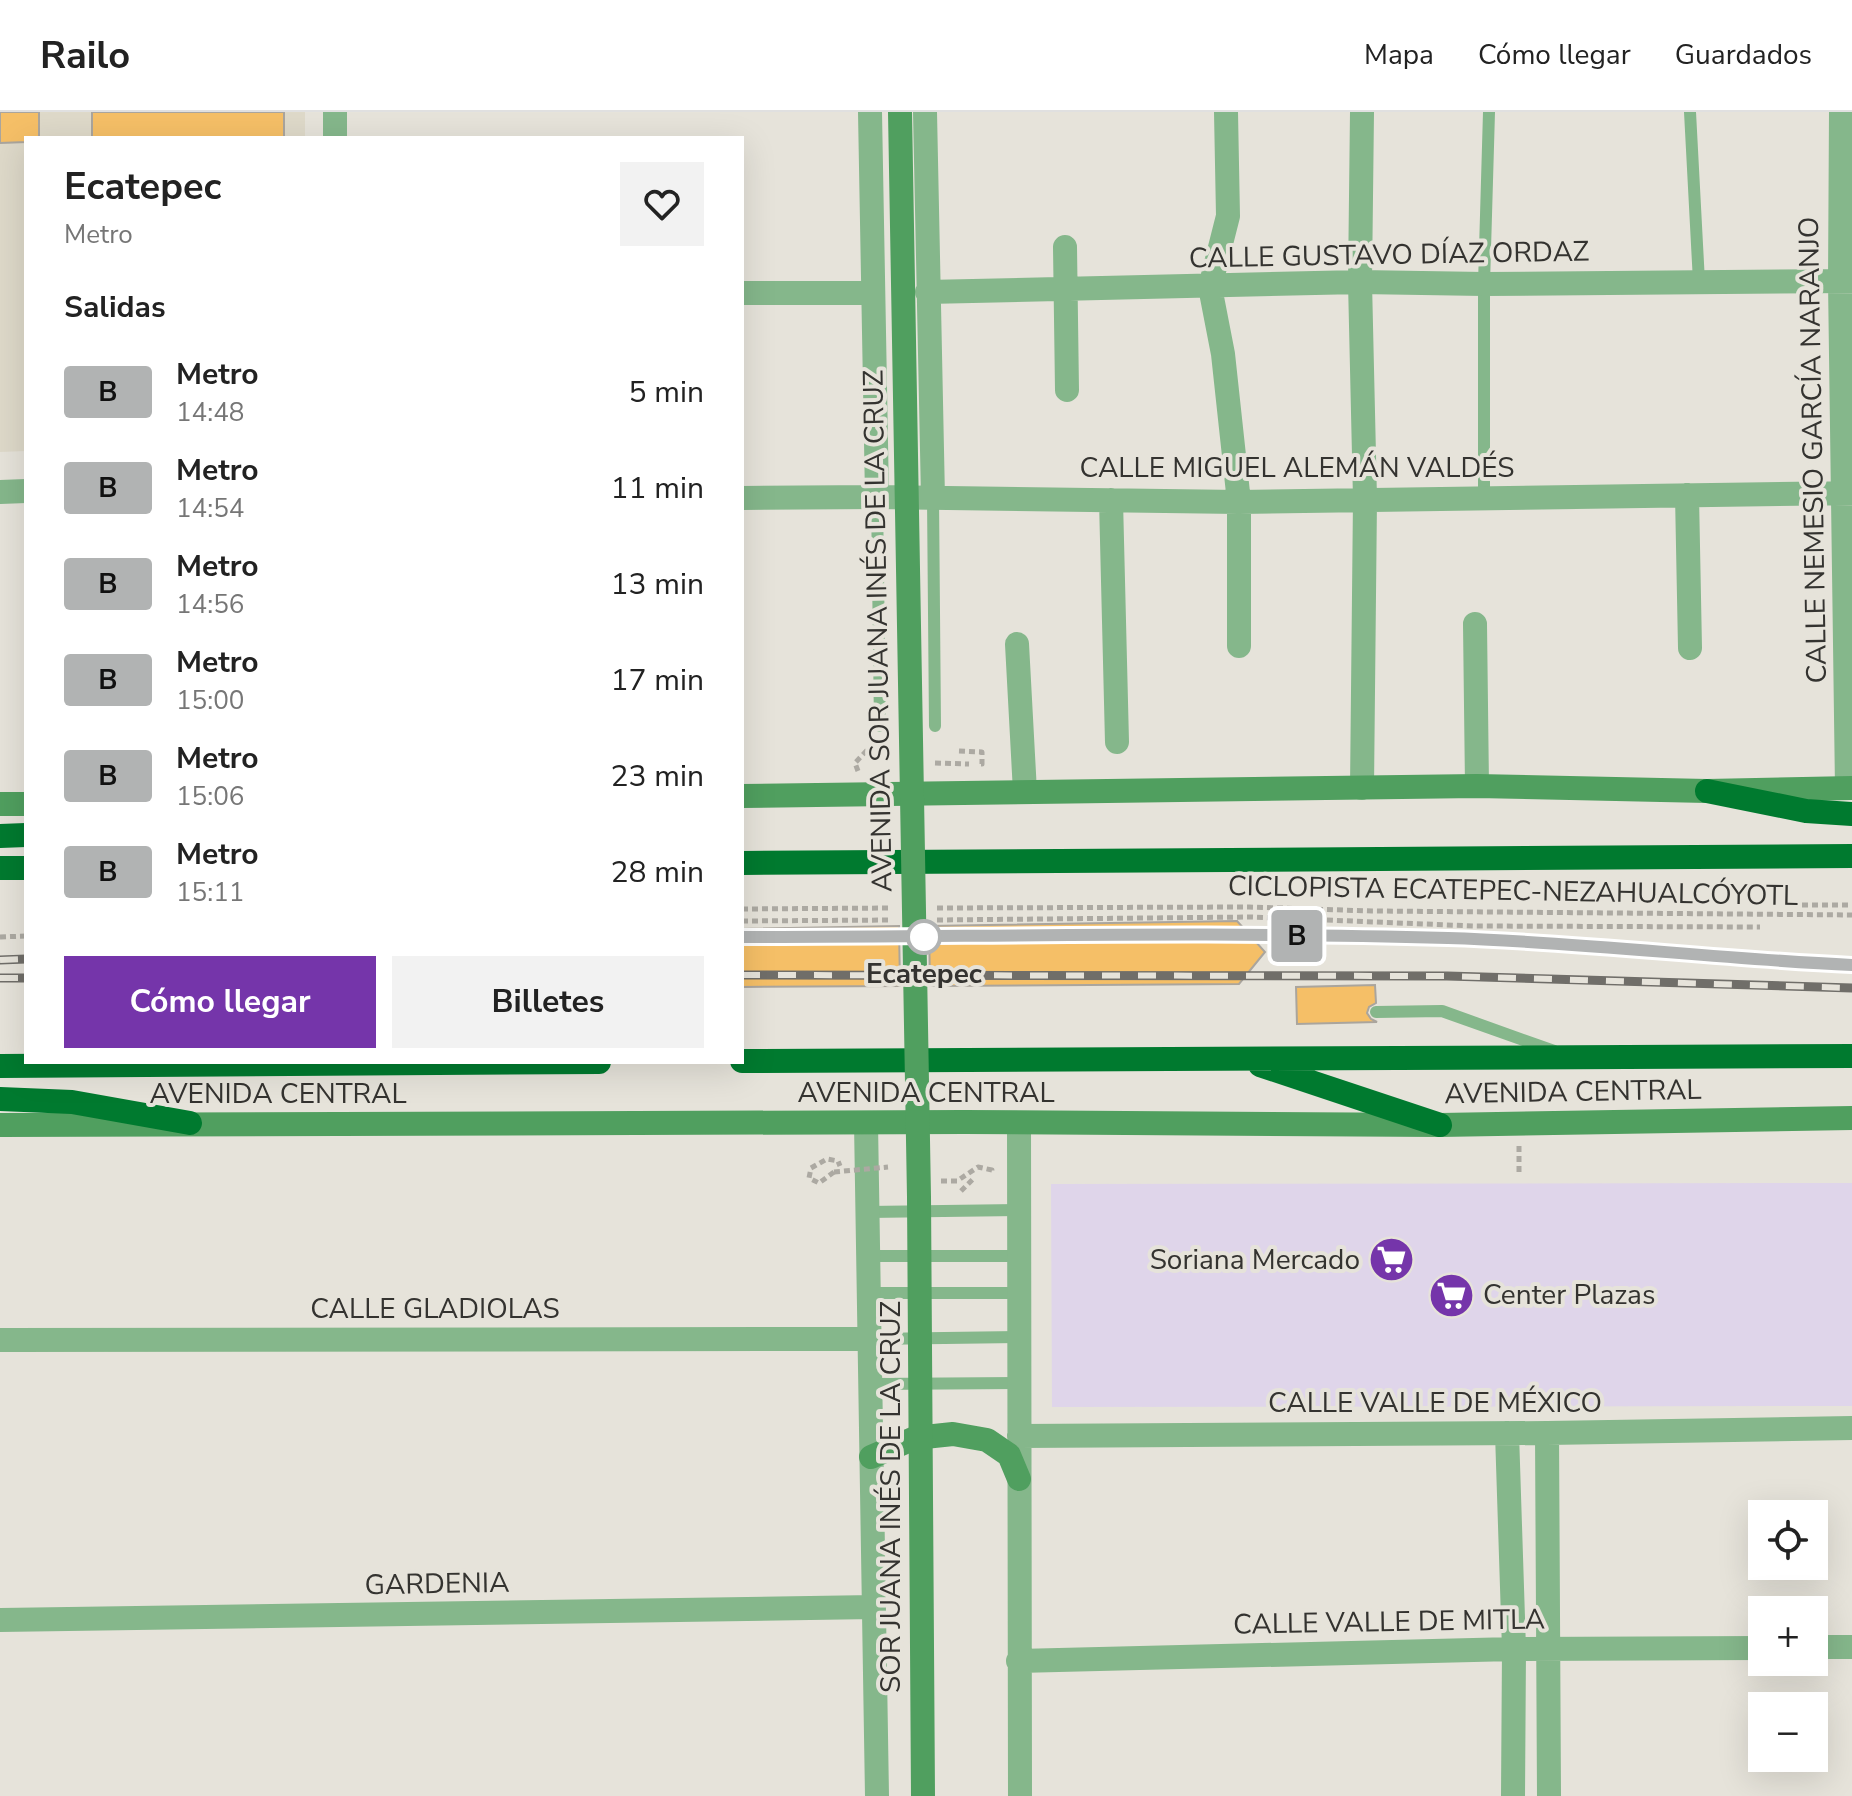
<!DOCTYPE html>
<html lang="es">
<meta charset="utf-8">
<style>
:root{--surface:#fff;--page:#f2f2f2;--text:#222;--muted:#767676;--line:#e0e0e0;--accent:#7535aa}
body{margin:0;font-family:"Nunito Sans",sans-serif;background:var(--page);color:var(--text);height:100vh;display:flex;flex-direction:column;font-size:30px;white-space:nowrap}
*{box-sizing:border-box;margin:0}
p{font-size:26px;color:var(--muted)}
.icon{flex:none;width:44px;height:44px;fill:none;stroke:currentColor;stroke-width:2;stroke-linecap:round;stroke-linejoin:round}
.map{position:relative;flex:1;overflow:hidden}
.drawer{position:absolute;left:24px;top:24px;width:720px;height:928px;display:flex;flex-direction:column;background:var(--surface);border-radius:0px;box-shadow:0 8px 32px #0002}
.drawer>*{flex:none}
.badge{padding:0 16px;border-radius:6px;font-size:28px;line-height:52px}
.buttons{position:absolute;left:1748px;top:1388px;display:grid;gap:16px}
.buttons a{display:grid;place-items:center;width:80px;height:80px;border-radius:0px;background:var(--surface);box-shadow:0 8px 32px #0002;font-size:40px}
.map>.badge{position:absolute;translate:-50% -50%;box-shadow:0 0 0 4px #fff}
h2{padding:0 40px;font-size:30px;line-height:72px}
.round{display:grid;place-items:center;flex:none;width:84px;height:84px;border-radius:0px;background:var(--page)}
.head{display:flex;align-items:center;justify-content:space-between;height:136px;padding:0 40px}
h1{font-size:38px;font-weight:700;line-height:60px}
.primary-button{display:flex;gap:16px;margin-top:auto;padding:16px 40px}
.primary-button a{flex:1;height:92px;border-radius:0px;background:var(--accent);color:#fff;font-size:32px;font-weight:700;line-height:92px;text-align:center}
.primary-button a+a{background:var(--page);color:var(--text)}
ul{padding:0;list-style:none}
li{display:flex;align-items:center;gap:24px;height:96px;padding:0 40px}
li div{flex:1}
li b{display:block;font-size:30px}
li em{font-style:normal}
li .badge{min-width:88px;font-weight:700;text-align:center}
header{display:flex;align-items:center;gap:48px;box-sizing:border-box;height:112px;padding:0 40px;background:var(--surface);border-bottom:2px solid var(--line)}
header strong{font-size:38px}
nav{display:flex;gap:44px;margin-inline-start:auto;font-size:28px}
.map>svg:first-child{display:block}
.commercial{fill:#dfd5ea}
.built{fill:#ded9c9}
.building{fill:#f5bf67;stroke:#aaa59d;stroke-width:2}
.lines{fill:none;stroke-linecap:round;stroke-linejoin:round}
.path{stroke:#aca9a2;stroke-width:5;stroke-dasharray:6 4;stroke-linecap:butt}
.lane{stroke:#85b78b;stroke-width:12}
.street{stroke:#85b78b;stroke-width:24}
.secondary{stroke:#509f5f;stroke-width:24}
.highway{stroke:#007a2f;stroke-width:24}
.rail-casing{stroke:#706e69;stroke-width:9}
.rail{stroke:#e6e3da;stroke-width:6;stroke-dasharray:18;stroke-linecap:butt}
.path-bridge{stroke:#aca9a2;stroke-width:5;stroke-dasharray:6 4;stroke-linecap:butt}
.secondary-bridge{stroke:#509f5f;stroke-width:24}
.line-casing{stroke:#fff;stroke-width:18}
.line{stroke:#b1b3b3;stroke-width:12}
.stop-dot{fill:#fff;stroke:#b1b3b3;stroke-width:4}
.labels{text-anchor:middle;dominant-baseline:central;stroke-width:8;stroke-linejoin:round;paint-order:stroke}
.street-label{font-size:28px;fill:#343330;stroke:#e6e3da}
.stop-label{font-size:28px;font-weight:bold;fill:#343330;stroke:#e6e3da}
.poi-label{font-size:28px;fill:#343330;stroke:#e6e3da;text-anchor:end}
</style>
<header>
<strong>Railo</strong>
<nav><a>Mapa</a><a>Cómo llegar</a><a>Guardados</a></nav>
</header>
<div class="map">
<svg width="1852" height="1684" viewBox="0 0 1852 1684">
<rect width="100%" height="100%" fill="#e6e3da"/>
<!-- commercial -->
<path class="commercial" d="M1852,1071V1294L1052,1295L1051,1072Z"/>
<!-- built -->
<path class="built" d="M0,0H305V26H26V339L0,340Z"/>
<!-- building -->
<path class="building" d="M0,0H39V26H26V30L0,31Z
M92,0H284V26H92Z
M1237,809L1265,840L1239,872L930,874L929,814Z
M899,814L900,874L742,875V817Z
M1375,873L1376,891L1369,895L1367,901L1371,907L1377,910L1297,912L1296,875Z"/>
<g class="lines">
<!-- path -->
<path class="path" d="M959,639L982,640V652H979
M935,651L969,652
M858,659L855,651L871,634L880,636L881,645
M1792,793H1852
M937,796L1249,795L1372,799L1852,803
M742,797L891,796
M937,808L1251,805L1474,814L1760,815
M742,809L891,808
M0,825L26,824
M1519,1034V1061
M834,1060L819,1071L809,1066L811,1056L827,1047L838,1049L840,1054
M941,1069H957L978,1055L992,1058V1061
M961,1079L974,1066"/>
<!-- lane -->
<path class="lane" d="M1690,0L1699,170
M1484,384V172L1489,0
M877,385L880,614
M933,386L935,614
M1376,900L1442,899L1554,939
M868,1100L1019,1098
M869,1144H1019
M869,1181H1019
M870,1227L1019,1225
M870,1272L1019,1271"/>
<!-- street -->
<path class="street" d="M870,0L877,385
M925,0L933,386
M1226,0L1228,104L1210,175L1223,242L1239,390V534
M1841,0L1840,170L1847,676
M335,26V0
M1065,135L1067,278
M927,180L1360,170L1484,172L1852,169
M742,181H873
M0,380L26,379
M1687,383L1690,536
M742,386L877,385L1239,390L1852,381
M1111,388L1117,630
M1475,512L1477,674
M1017,532L1025,680
M1362,676L1365,387L1360,170L1362,0
M866,1011L877,1684
M1019,1011L1020,1684
M0,1228L870,1227
M1507,1321L1514,1537L1513,1684
M1547,1321L1549,1684
M1019,1324L1547,1321L1852,1316
M0,1508L874,1495
M1814,1535H1852
M1018,1549L1514,1537L1762,1536"/>
<!-- secondary -->
<path class="secondary" d="M742,684L1477,674L1707,679L1852,676
M0,692H26
M0,1013L964,1010L1440,1013L1852,1006
M871,1345L915,1326L953,1322L987,1328L1009,1343L1019,1367"/>
<!-- highway -->
<path class="highway" d="M1707,679L1806,699L1852,702
M0,724L26,723
M742,751L1852,744
M0,756H26
M742,949L1852,944
M1260,953L1440,1013
M0,954L599,950
M0,987L72,990L190,1011"/>
<defs>
<path id="rail" d="M742,826C977,825 1213,818 1448,826C1583,831 1717,847 1852,853
M0,848L26,847
M742,863L1447,864L1852,876
M0,866H26"/>
</defs>
<!-- rail casing -->
<use href="#rail" class="rail-casing"/>
<!-- rail -->
<use href="#rail" class="rail"/>
<!-- path-bridge -->
<path class="path-bridge" d="M834,1060L888,1055"/>
<!-- secondary-bridge -->
<path class="secondary-bridge" d="M900,0L919,1085L923,1684"/>
</g>
<g class="lines">
<defs>
<path id="line" d="M742,825C977,825 1213,819 1448,826C1583,830 1717,847 1852,853"/>
</defs>
<!-- line casing -->
<use href="#line" class="line-casing"/>
<!-- line -->
<use href="#line" class="line"/>
</g>
<!-- icons -->
<defs>
<symbol id="supermarket-disc" viewBox="-11 -11 22 22"><circle r="9.5" fill="#7535aa" stroke="#e6e3da"/><path d="M-6-5.5h2.5l.6 2H6L4.5 2H-2.5L-4.4-4H-6ZM-1.5 3.2a1.3 1.3 0 1 0 .1 0ZM3 3.2a1.3 1.3 0 1 0 .1 0Z" fill="#fff"/></symbol>
</defs>
<g fill-rule="evenodd">
<use href="#supermarket-disc" x="1366" y="1122" width="51" height="51"/>
<use href="#supermarket-disc" x="1426" y="1158" width="51" height="51"/>
</g>
<!-- markers -->
<circle class="stop-dot" cx="924" cy="825" r="16"/>
<g class="labels">
<!-- street labels -->
<g class="street-label">
<text transform="translate(1389 143) rotate(-1)">CALLE GUSTAVO DÍAZ ORDAZ</text>
<text transform="translate(1813 338) rotate(-91)">CALLE NEMESIO GARCÍA NARANJO</text>
<text x="1297" y="356">CALLE MIGUEL ALEMÁN VALDÉS</text>
<text transform="translate(878 519) rotate(-91)">AVENIDA SOR JUANA INÉS DE LA CRUZ</text>
<text transform="translate(1513 779) rotate(1)">CICLOPISTA ECATEPEC-NEZAHUALCÓYOTL</text>
<text transform="translate(1573 980) rotate(-1)">AVENIDA CENTRAL</text>
<text x="926" y="981">AVENIDA CENTRAL</text>
<text x="278" y="982">AVENIDA CENTRAL</text>
<text x="435" y="1197">CALLE GLADIOLAS</text>
<text x="1435" y="1291">CALLE VALLE DE MÉXICO</text>
<text transform="translate(891 1385) rotate(-90)">SOR JUANA INÉS DE LA CRUZ</text>
<text transform="translate(437 1472) rotate(-1)">GARDENIA</text>
<text transform="translate(1389 1510) rotate(-1)">CALLE VALLE DE MITLA</text>
</g>
<!-- stop labels -->
<g class="stop-label">
<text x="924" y="862">Ecatepec</text>
</g>
<!-- poi labels -->
<g class="poi-label">
<text x="1360" y="1148">Soriana Mercado</text>
<text x="1483" y="1183" text-anchor="start">Center Plazas</text>
</g>
</g>
</svg>
<div class="buttons">
<a><svg class="icon" aria-label="locate" viewBox="0 0 24 24"><circle cx="12" cy="12" r="6"/><path d="M12 2v4M12 18v4M2 12h4M18 12h4"/></svg></a>
<a>+</a>
<a>−</a>
</div>
<b class="badge" style="left:1297px;top:824px;background:#b1b3b3;color:#111">B</b>
<section class="drawer">
<div class="head"><div><h1>Ecatepec</h1><p>Metro</p></div><a class="round"><svg class="icon" aria-label="heart" viewBox="0 0 24 24"><path d="M12 20l-8-8c-3-5 5-10 8-4 3-6 11-1 8 4z"/></svg></a></div>
<h2>Salidas</h2>
<ul>
<li><span class="badge" style="background:#b1b3b3;color:#111">B</span><div><b>Metro</b><p>14:48</p></div><em>5 min</em></li>
<li><span class="badge" style="background:#b1b3b3;color:#111">B</span><div><b>Metro</b><p>14:54</p></div><em>11 min</em></li>
<li><span class="badge" style="background:#b1b3b3;color:#111">B</span><div><b>Metro</b><p>14:56</p></div><em>13 min</em></li>
<li><span class="badge" style="background:#b1b3b3;color:#111">B</span><div><b>Metro</b><p>15:00</p></div><em>17 min</em></li>
<li><span class="badge" style="background:#b1b3b3;color:#111">B</span><div><b>Metro</b><p>15:06</p></div><em>23 min</em></li>
<li><span class="badge" style="background:#b1b3b3;color:#111">B</span><div><b>Metro</b><p>15:11</p></div><em>28 min</em></li>
</ul>
<div class="primary-button"><a>Cómo llegar</a><a>Billetes</a></div>
</section>
</div>
